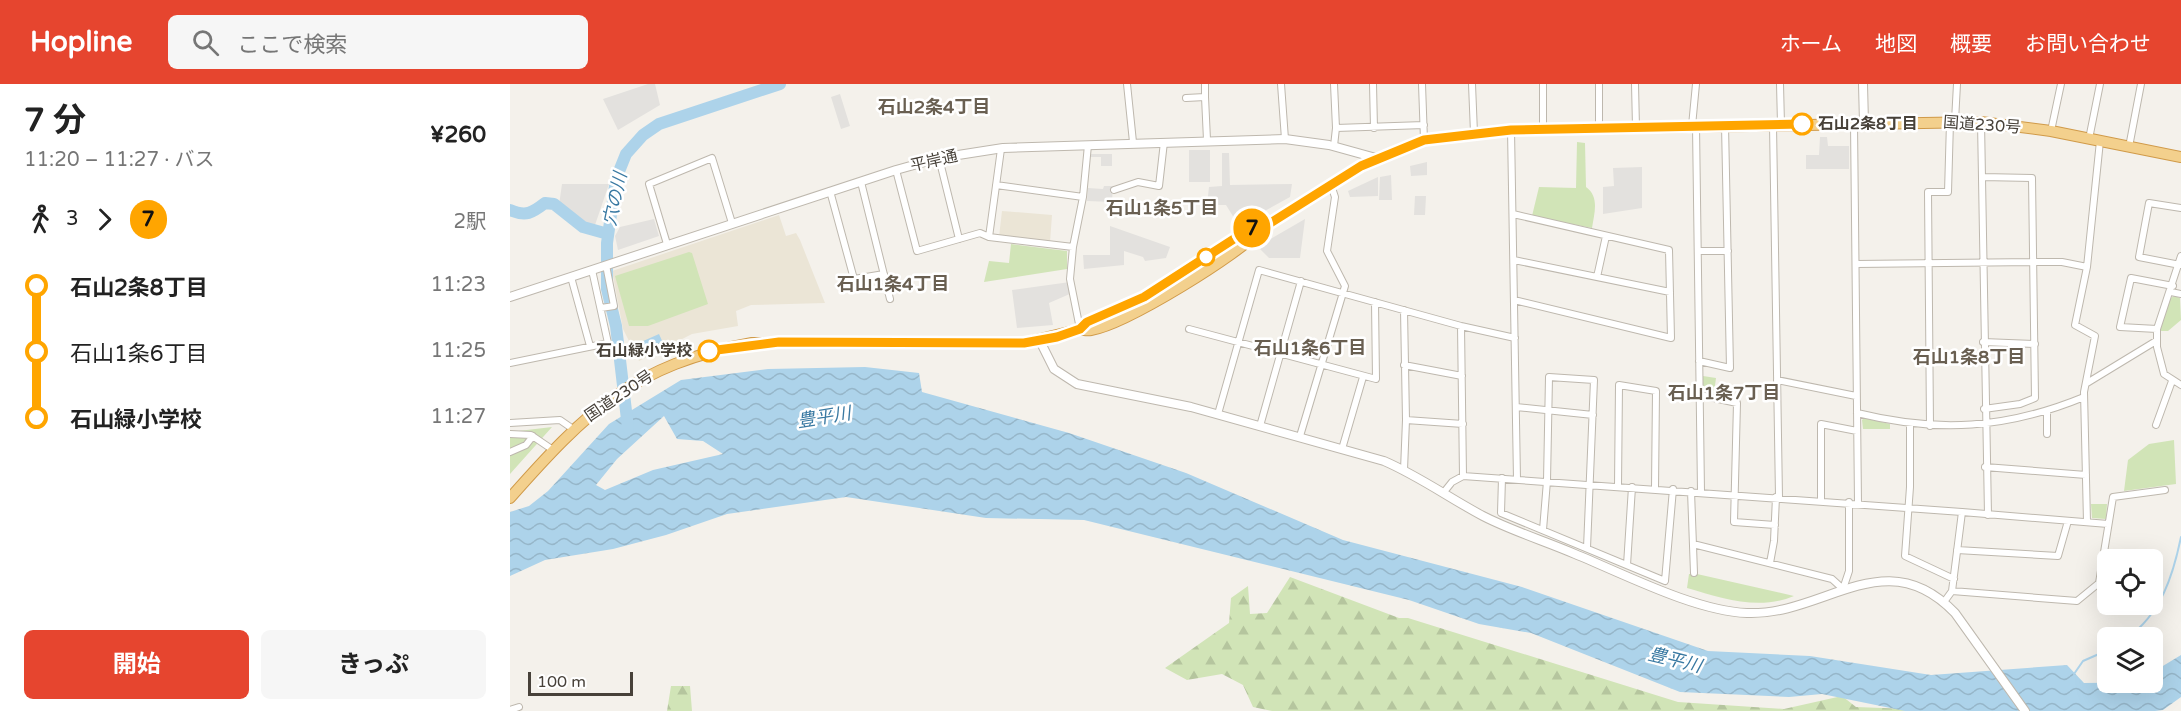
<!DOCTYPE html>
<html lang="ja">
<meta charset="utf-8">
<style>
:root{--surface:#fff;--page:#f6f6f6;--text:#222;--muted:#767676;--accent:#e6452f}
body{margin:0;font-family:"Varela Round","Noto Sans JP",sans-serif;background:var(--page);color:var(--text);height:100vh;display:flex;flex-direction:column;font-size:22px;white-space:nowrap}
*{box-sizing:border-box;margin:0}
p{font-size:20px;color:var(--muted)}
.icon{flex:none;width:33px;height:33px;fill:none;stroke:currentColor;stroke-width:2;stroke-linecap:round;stroke-linejoin:round}
.map{position:relative;flex:1;overflow:hidden}
.side{display:flex;flex-direction:column;background:var(--surface);width:510px}
.side>*{flex:none}
.badge{padding:0 12px;border-radius:20px;font-size:21px;line-height:39px}
.controls{position:absolute;left:1587px;top:465px;display:grid;gap:12px}
.controls a{display:grid;place-items:center;width:66px;height:66px;border-radius:9px;background:var(--surface);box-shadow:0 6px 24px #0002;font-size:30px}
.scale{position:absolute;left:18px;bottom:15px;width:105px;box-sizing:border-box;padding-left:6px;border:3px solid #474139;border-top:0;font-size:16px;line-height:21px;white-space:nowrap;color:#474139;-webkit-text-stroke:4px #fff;paint-order:stroke}
.map>.badge{position:absolute;translate:-50% -50%;box-shadow:0 0 0 3px #fff}
.legs{display:flex;align-items:center;gap:9px;height:66px;padding:0 24px;font-size:20px}
.legs p{margin-inline-start:auto}
.headline{display:flex;align-items:center;justify-content:space-between;height:102px;padding:0 24px}
h1{font-size:33px;font-weight:700;line-height:45px}
.button{display:flex;gap:12px;margin-top:auto;padding:12px 24px}
.button a{flex:1;height:69px;border-radius:9px;background:var(--accent);color:#fff;font-size:24px;font-weight:700;line-height:69px;text-align:center}
.button a+a{background:var(--page);color:var(--text)}
ul{padding:0 24px;list-style:none}
li{display:flex;align-items:center;gap:21px;height:66px;font-size:22px}
li i{display:grid;place-items:center;width:9px;height:100%;margin:0 8px;background:currentColor}
li i::after{content:'';width:15px;height:15px;margin:-8px;border:4px solid;border-radius:50%;background:var(--surface)}
li p{margin-inline-start:auto}
li:first-child i{background:linear-gradient(#0000 50%,currentColor 0)}
li:last-child i{background:linear-gradient(currentColor 50%,#0000 0)}
header{display:flex;align-items:center;gap:36px;box-sizing:border-box;height:84px;padding:0 30px;background:var(--accent);color:#fff}
header strong{font-size:28px}
nav{display:flex;gap:33px;margin-inline-start:auto;font-size:21px}
.search{width:420px;height:54px;background:var(--page);display:flex;align-items:center;gap:15px;box-sizing:border-box;padding:0 21px;border-radius:9px;color:var(--muted);font-size:22px}
main{display:flex;flex:1;min-height:0}
.map>svg:first-child{display:block}
.education{fill:#ebe5d6}
.green{fill:#d1e4b7}
.forest{fill:url(#forest-firs)}
.parking{fill:#e3e1de}
.water{fill:url(#water-waves);fill-rule:evenodd}
.lines{fill:none;stroke-linecap:round;stroke-linejoin:round}
.stream{stroke:#add3ea;stroke-width:2}
.river{stroke:#add3ea;stroke-width:12}
.minor-casing{stroke:#beb8ae;stroke-width:8}
.tertiary-casing{stroke:#beb8ae;stroke-width:10}
.trunk-casing{stroke:#d09a49;stroke-width:12}
.minor{stroke:#fff;stroke-width:6}
.tertiary{stroke:#fff;stroke-width:8}
.trunk{stroke:#f3d08d;stroke-width:10}
.line-1-casing{stroke:#fff;stroke-width:14}
.line-1{stroke:#ffa500;stroke-width:9}
.stop-1-dot{fill:#fff;stroke:#ffa500;stroke-width:3}
.labels{text-anchor:middle;dominant-baseline:central;stroke-width:5;stroke-linejoin:round;paint-order:stroke}
.stop-label{font-size:16px;font-weight:bold;fill:#474139;stroke:#fff;text-anchor:start}
.street-label{font-size:16px;fill:#474139;stroke:#fff}
.neighbourhood-label{font-size:18px;font-weight:bold;fill:#695f51;stroke:#fff}
.water-label{font-size:18px;font-style:italic;fill:#3979a2;stroke:#fff}
</style>
<header>
<strong>Hopline</strong>
<div class="search"><svg class="icon" aria-label="search" viewBox="0 0 24 24"><circle cx="10" cy="10" r="6"/><path d="M15 15l6 6"/></svg>ここで検索</div>
<nav><a>ホーム</a><a>地図</a><a>概要</a><a>お問い合わせ</a></nav>
</header>
<main>
<section class="side">
<div class="headline"><div><h1>7 分</h1><p>11:20 – 11:27 · バス</p></div><b>¥260</b></div>
<div class="legs"><svg class="icon" aria-label="walk" viewBox="0 0 24 24"><circle cx="13" cy="4" r="2"/><path d="M13 8l-2 6 4 7M11 14l-3 7M7 12l3-4h3l4 4"/></svg>3<svg class="icon" aria-label="forward" viewBox="0 0 24 24"><path d="M9 5l7 7-7 7"/></svg><b class="badge" style="background:#ffa500;color:#111">7</b><p>2駅</p></div>
<ul>
<li><i style="color:#ffa500"></i><b>石山2条8丁目</b><p>11:23</p></li>
<li><i style="color:#ffa500"></i><span>石山1条6丁目</span><p>11:25</p></li>
<li><i style="color:#ffa500"></i><b>石山緑小学校</b><p>11:27</p></li>
</ul>
<div class="button"><a>開始</a><a>きっぷ</a></div>
</section>
<div class="map">
<svg width="1671" height="627" viewBox="0 0 1671 627">
<defs>
<pattern id="forest-firs" width="22" height="20" patternUnits="userSpaceOnUse" patternTransform="scale(1.5)"><rect width="22" height="20" fill="#d1e4b7"/><path d="M5 1l3.5 6h-7zM16 11l3.5 6h-7z" fill="#b5c59e"/></pattern>
<pattern id="water-waves" width="16" height="10" patternUnits="userSpaceOnUse" patternTransform="scale(1.5)"><rect width="16" height="10" fill="#add3ea"/><path d="M0 5q4-4 8 0t8 0" fill="none" stroke="#96b6c9"/></pattern>
</defs>
<rect width="100%" height="100%" fill="#f4f1eb"/>
<!-- education -->
<path class="education" d="M492,127L542,131L540,158L489,153Z
M269,131L276,152L286,149L290,156L315,219L241,221L226,227L228,242L182,250L129,277L113,245L102,187Z"/>
<!-- green -->
<path class="green" d="M1067,58L1075,59L1076,103C1090,113 1084,130 1082,144L1022,132L1029,103L1066,104Z
M501,160L557,167V185L474,198L479,177L499,179Z
M179,168L182,169L198,220L138,242H119L105,192Z
M1664,212L1670,214L1671,236L1658,247H1650L1659,215Z
M1193,292L1206,294L1204,309L1193,306Z
M1354,334L1380,340V345H1353L1352,336Z
M42,343L0,390V348Z
M1664,356L1666,400L1614,407L1618,376L1639,360Z
M1581,420H1597L1596,435L1582,434Z
M1179,490H1187L1284,512C1248,527 1212,514 1177,504Z"/>
<!-- forest -->
<path class="forest" d="M780,493L889,534H898L1168,618L1274,625L1332,612L1346,623L1450,627H762L743,623L733,601L712,590L677,596L655,584L719,539L721,514L738,502L740,530L757,529Z
M161,602H180L182,627H157Z"/>
<!-- parking -->
<path class="parking" d="M138,0H145L150,21L108,46L93,15Z
M330,10L340,42L331,45L321,13Z
M1310,53H1317L1318,62H1339V85H1296V71H1309Z
M679,66H700V98H679Z
M712,69H719L720,101L782,100L780,113L740,135L737,130L726,137L716,121H697L699,103L712,102Z
M580,70H602V82H591V73H580Z
M917,78V91L901,92L900,82Z
M1132,83V124L1093,130V103L1104,102L1103,84Z
M881,91L882,116H869L870,93Z
M868,93V112L840,113L838,107Z
M52,100H99L85,141L64,135L49,121Z
M594,102H603L602,118L577,117L578,104L593,105Z
M905,112H916L915,131H904Z
M144,135L149,152L108,166L105,152L110,143Z
M795,135L790,174H759L750,165L755,162V158Z
M600,142L660,163L656,174L635,177L633,173L614,167V181L574,185L573,171H600Z
M560,198L562,209L539,219L543,241L507,244L502,206Z"/>
<!-- water -->
<path class="water" d="M149,250L154,261L128,274L122,262Z
M355,283L409,289L412,308L559,349L676,389L833,456L1012,503L1198,567L1300,572L1421,591L1557,581L1574,599L1642,598L1643,588L1671,571V613L1653,626L1645,627H1395L1312,610L1279,613L1170,608L1021,549L969,540L899,516L574,436L476,434L336,413L217,430L156,451L103,465L35,476L0,492V428L19,422L38,407L99,340L171,296L258,285ZM154,332L167,355L193,357L213,370L143,386L95,406L86,401L107,375Z"/>
<g class="lines">
<!-- stream -->
<path class="stream" d="M1617,554C1651,530 1663,492 1671,453
M1564,590L1573,577L1598,566"/>
<!-- river -->
<path class="river" d="M0,126C16,133 22,129 35,119L44,120L73,143L98,150
M118,344L106,242L97,205V159L106,95L116,70L133,51L149,40L270,0"/>
<defs>
<path id="minor" d="M617,0L623,58
M695,0V13
M771,0L775,55
M824,0L826,44
M863,0L864,44
M912,0L914,56
M962,0L964,49
M1033,0V46
M1089,0V44
M1125,0L1126,43
M1270,0L1271,40
M676,14L695,13L697,56
M1445,37L1447,0
M1471,38L1478,431
M1344,39L1348,419
M1263,41L1269,413
M1182,42L1186,0
M1186,42L1191,407
M1001,46L1007,395
M1541,47L1551,0
M1579,55L1590,0
M824,62L826,44L914,41
M1619,63L1631,0
M429,74L449,155
M386,86L407,167L470,149L479,153L563,163
M1472,93L1522,94L1525,314L1510,320L1474,325
M351,98L380,215
M486,101L573,113L563,163L560,195L570,245
M604,106L628,98L649,102L654,58
M320,107L344,195L374,190
M573,113L578,61
M1003,130L1159,166L1161,254L1004,216
M479,153L491,65
M157,160L139,100L202,74L222,139
M1188,167H1218
M1671,172L1647,245V263L1654,290L1671,301
M1004,176L1160,208
M1346,180L1524,178H1552L1577,183
M1670,181L1629,173L1639,119L1671,124
M61,193L80,262
M1087,193L1096,152
M1661,208L1671,210
M91,224L104,222L96,181
M894,226L896,336L894,386
M951,242L953,392
M679,245L866,295L865,218
M1647,245L1610,243L1621,194L1663,202
M1473,258L1525,260
M1189,277L1220,284L1215,41
M0,279L98,259L82,186
M894,281L952,292
M1267,296L1346,312
M1577,299L1646,257
M1190,311L1227,319L1224,438L1265,441
M1006,323L1083,331
M1537,328V350
M1347,329C1428,349 1496,345 1574,313
M708,330L749,186L951,242L1005,254
M896,336L953,340
M0,339L50,336L63,345
M1400,340V403L1395,472L1444,495
M1646,341L1662,297
M750,342L791,197
M1420,342L1418,108H1438L1440,38
M0,350L21,351L43,366
M790,352L835,202L817,167L825,113L821,101
M832,365L853,293
M0,368L16,361L23,352
M1475,383L1576,391
M992,394L991,429L1155,497L1163,405
M1108,402L1109,301L1146,307L1145,404
M1181,407L1184,489
M934,408L942,398L953,392L1452,428L1442,507L1434,518
M1311,416V340L1347,347
M1452,428L1598,440
M1577,438L1574,308L1585,252L1565,241L1577,183L1590,57
M1033,446L1037,397L1039,293L1084,296L1077,464
M1183,460L1322,495L1333,505L1339,487V418
M1447,466L1548,472L1558,437
M1260,479L1264,457L1266,413
M1117,481L1122,403
M1442,507L1567,517L1589,499L1603,413L1655,406
M0,626L9,623"/>
<path id="tertiary" d="M1353,0L1354,39
M0,213L386,86L429,74L493,64L775,55L819,61L866,74
M529,255L544,285L567,300L681,323L874,377C909,392 939,414 973,432C1002,447 1035,457 1065,470C1114,490 1185,527 1237,529C1315,532 1375,456 1445,529L1515,627"/>
<path id="trunk" d="M570,245L577,238L634,213L744,142L754,143
M0,414C76,328 124,280 242,259H514C532,255 549,250 567,246C572,245 576,247 581,246C616,240 730,170 754,143L851,82L914,56L1001,46L1471,38L1541,47L1671,73"/>
</defs>
<!-- minor casing -->
<use href="#minor" class="minor-casing"/>
<!-- tertiary casing -->
<use href="#tertiary" class="tertiary-casing"/>
<!-- trunk casing -->
<use href="#trunk" class="trunk-casing"/>
<!-- minor -->
<use href="#minor" class="minor"/>
<!-- tertiary -->
<use href="#tertiary" class="tertiary"/>
<!-- trunk -->
<use href="#trunk" class="trunk"/>
</g>
<g class="lines">
<defs>
<path id="line-1" d="M199,267L269,258L514,259L547,253L570,245L577,238L634,213L744,142L754,143L851,82L914,56L1001,46L1292,40"/>
</defs>
<!-- line-1 casing -->
<use href="#line-1" class="line-1-casing"/>
<!-- line-1 -->
<use href="#line-1" class="line-1"/>
</g>
<!-- markers -->
<g class="stop-1-dot">
<circle cx="1292" cy="40" r="10"/>
<circle cx="696" cy="173" r="8"/>
<circle cx="199" cy="267" r="10"/>
</g>
<g class="labels">
<!-- stop labels -->
<g class="stop-label">
<text x="1308" y="40">石山2条8丁目</text>
<text x="182" y="267" text-anchor="end">石山緑小学校</text>
</g>
<!-- street labels -->
<g class="street-label">
<text transform="translate(1472 41) rotate(4)">国道230号</text>
<text transform="translate(424 77) rotate(-13)">平岸通</text>
<text transform="translate(109 312) rotate(-34)">国道230号</text>
</g>
<!-- neighbourhood labels -->
<g class="neighbourhood-label">
<text x="424" y="23">石山2条4丁目</text>
<text x="652" y="124">石山1条5丁目</text>
<text x="383" y="200">石山1条4丁目</text>
<text x="800" y="264">石山1条6丁目</text>
<text x="1459" y="273">石山1条8丁目</text>
<text x="1214" y="309">石山1条7丁目</text>
</g>
<!-- water labels -->
<g class="water-label">
<text transform="translate(105 115) rotate(-78)">穴の川</text>
<text transform="translate(314 333) rotate(-9)">豊平川</text>
<text transform="translate(1165 576) rotate(14)">豊平川</text>
</g>
</g>
</svg>
<div class="controls">
<a><svg class="icon" aria-label="locate" viewBox="0 0 24 24"><circle cx="12" cy="12" r="6"/><path d="M12 2v4M12 18v4M2 12h4M18 12h4"/></svg></a>
<a><svg class="icon" aria-label="layers" viewBox="0 0 24 24"><path d="M12 4l9 5-9 5-9-5zM3 14l9 5 9-5"/></svg></a>
</div>
<div class="scale">100 m</div>
<b class="badge" style="left:742px;top:144px;background:#ffa500;color:#111">7</b>
</div>
</main>
